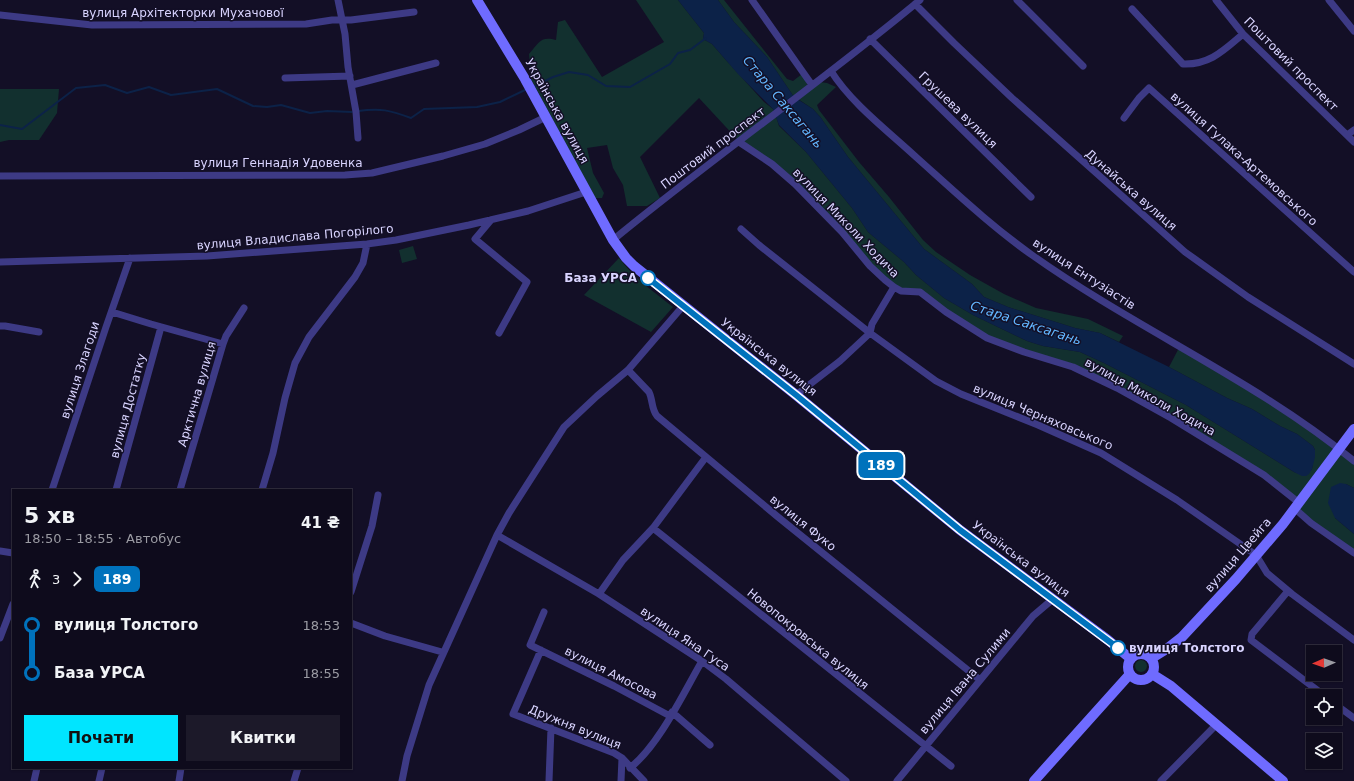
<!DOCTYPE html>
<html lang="uk">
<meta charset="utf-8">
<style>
:root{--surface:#0e0b1c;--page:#1c1929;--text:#f1f3f6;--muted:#9b9ba3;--line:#2e2b3b;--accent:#00e5ff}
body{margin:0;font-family:"DejaVu Sans",sans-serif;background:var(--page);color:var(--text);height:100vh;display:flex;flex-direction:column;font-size:15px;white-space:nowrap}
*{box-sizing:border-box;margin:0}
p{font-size:13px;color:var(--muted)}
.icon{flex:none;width:22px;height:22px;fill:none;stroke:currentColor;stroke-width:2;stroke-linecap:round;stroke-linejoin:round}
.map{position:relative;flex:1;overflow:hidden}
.side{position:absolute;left:12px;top:489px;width:340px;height:280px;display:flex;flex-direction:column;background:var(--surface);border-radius:0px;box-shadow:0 1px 3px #0004,0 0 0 1px var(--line)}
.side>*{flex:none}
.badge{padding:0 8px;border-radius:6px;font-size:14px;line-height:26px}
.needle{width:26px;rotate:268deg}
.buttons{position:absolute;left:1306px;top:645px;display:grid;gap:8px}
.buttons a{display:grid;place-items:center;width:36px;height:36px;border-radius:0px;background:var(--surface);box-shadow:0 1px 3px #0004,0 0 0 1px var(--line);font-size:20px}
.map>.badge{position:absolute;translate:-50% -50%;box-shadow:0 0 0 2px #fff}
.legs{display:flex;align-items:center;gap:6px;height:44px;padding:0 12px;font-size:13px}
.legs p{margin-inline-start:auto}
.head{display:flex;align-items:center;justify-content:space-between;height:68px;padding:0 12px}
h1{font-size:22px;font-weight:700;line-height:30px}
.button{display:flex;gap:8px;margin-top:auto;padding:8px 12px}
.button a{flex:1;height:46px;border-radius:0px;background:var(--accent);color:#111;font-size:16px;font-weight:700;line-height:46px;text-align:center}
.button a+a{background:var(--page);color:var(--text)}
ul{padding:0 12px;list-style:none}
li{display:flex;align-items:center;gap:14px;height:48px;font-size:15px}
li i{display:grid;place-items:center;width:6px;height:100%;margin:0 5px;background:currentColor}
li i::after{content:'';width:10px;height:10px;margin:-5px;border:3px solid;border-radius:50%;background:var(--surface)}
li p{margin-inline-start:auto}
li:first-child i{background:linear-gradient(#0000 50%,currentColor 0)}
li:last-child i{background:linear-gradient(currentColor 50%,#0000 0)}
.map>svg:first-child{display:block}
.green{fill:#12302f}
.water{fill:#0c2248}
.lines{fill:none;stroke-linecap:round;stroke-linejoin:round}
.stream{stroke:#0c2248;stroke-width:2}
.street{stroke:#3d3a85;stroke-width:7}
.secondary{stroke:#6f6bff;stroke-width:10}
.line-1-casing{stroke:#fff;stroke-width:9}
.line-1{stroke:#0072bc;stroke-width:6}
.stop-1-dot{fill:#fff;stroke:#0072bc;stroke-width:2}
.labels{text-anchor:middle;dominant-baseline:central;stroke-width:3;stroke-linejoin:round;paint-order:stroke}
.street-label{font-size:12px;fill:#d9d4ff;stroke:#130f26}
.stop-label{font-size:12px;font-weight:bold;fill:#d9d4ff;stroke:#130f26;text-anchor:end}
.water-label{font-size:13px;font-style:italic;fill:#62b6ff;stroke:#130f26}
</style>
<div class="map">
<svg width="1354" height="781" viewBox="0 0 1354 781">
<rect width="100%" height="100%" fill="#130f26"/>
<!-- green -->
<path class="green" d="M636,0H678L704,33L703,39L712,44L725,59L764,102L773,109L774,113L738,140L699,98L640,157L660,198L647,206H627L623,185L613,168L607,145L587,148L593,173L604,193L602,198H595L531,79L529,54C539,43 540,36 556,40L558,22L565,20L602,77L664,42Z
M718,0H724L787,79L793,81L802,74L808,86L794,97L767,57L734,22Z
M819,82L827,83L836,87L817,105L819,110L859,162L889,197L923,240L936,252L970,275L1004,294L1036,308L1088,319L1123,336L1119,342L1100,333L1075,328L1008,307L984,297L972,284L924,249L848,157L821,118L813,109L798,99Z
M0,89H59L57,113L39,140H9L0,142Z
M776,116L779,126L806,152L852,208L868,232L904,262L916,275L944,298L973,315L1027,341L1043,346L1080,352L1104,363L1186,405L1294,472L1305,476L1312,469L1315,450L1313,446L1297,434L1280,426L1252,409L1227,398L1169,367L1180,346L1245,384L1354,461V488L1346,484L1335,518L1354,534V553L1301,514L1298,502L1264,475L1171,418L1073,367L987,338L920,292L894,287L795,184L741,143Z
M413,246L417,259L402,263L399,250Z
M619,258C634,278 654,292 673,307L651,332L584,295Z
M1135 666a6 6 0 1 1 12 0a6 6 0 1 1-12 0Z"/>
<!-- water -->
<path class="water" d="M678,0H718L734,22L767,57L794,97L813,109L821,118L848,157L924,249L972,284L984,297L1008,307L1075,328L1100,333L1169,367L1227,398L1252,409L1280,426L1297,434L1313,446L1315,450V457L1312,469L1309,474L1306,476H1302L1294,472L1186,405L1104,363L1080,352L1043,346L1027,341L973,315L944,298L916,275L904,262L868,232L852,208L806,152L779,125L773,109L738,74L712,44L703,39L704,33Z
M1340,483L1346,484L1354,488V534L1335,518L1328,503L1331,487Z"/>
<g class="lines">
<!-- stream -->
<path class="stream" d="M533,87L553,77L569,72L588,75L606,86L630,87L670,64L678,53L690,50L706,38
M358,111C381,108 389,110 411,118L424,109L477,107L500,102L527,89
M0,125L22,129L76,88L105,85L127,93L149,87L171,95L217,89L253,106L267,107L281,105L310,113L327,111L352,112"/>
<!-- street -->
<path class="street" d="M338,0L345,34L348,67L356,112L358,138
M752,0L812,85
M1017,0L1083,66
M1216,0L1243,34L1354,142
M1329,0L1354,31
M915,4L954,43L1012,98L1185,252L1248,297L1354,364
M1132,9L1183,64C1210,65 1224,50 1243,34
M0,15L92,25L306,24L332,20H351L414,12
M870,39L1031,197
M831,71C851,103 888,131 916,157C954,191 991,226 1032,255C1136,329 1255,380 1354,461
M285,78L350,76
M352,85L436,63
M1124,118L1139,98L1149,88L1354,272
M1347,135L1354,130
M739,142L772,164L795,184L842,232L870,266L885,280L894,287L901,291L920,292L946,312L987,338L1024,352L1073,367L1117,388L1171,418L1264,475L1298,502
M0,176L345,175L372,173L443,156L485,144L519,130L546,117
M491,220L475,239L527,282L499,333
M741,229L759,245L870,333L936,381L961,394L1038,425L1101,453L1177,500L1256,555L1267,573L1292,594L1354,640
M613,240C714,157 820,83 920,0
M0,262L207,256L367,244L396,240L469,225L528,211L586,192
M112,312L151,324L223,344
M0,326H5L39,332
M628,370L649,392C653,400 651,408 657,416L778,517L980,680
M796,395L840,361L870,333L872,324L894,287
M52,490L106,327L130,258
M116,490L161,327
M180,490L223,344L226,336L244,308
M262,490L273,453L285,398L295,363L309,337L355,277L363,263L367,244
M1294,508L1311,523L1354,553
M653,528L951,766
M497,535L599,594L702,661L726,679L846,781
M0,551L13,553
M1288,591L1252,634L1251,640L1325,696
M351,592L372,526L378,495
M599,594L623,560L653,528L706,457
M544,612L530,645L614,686L670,716
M351,623L385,636L442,652
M0,638L13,604
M541,650L513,714L614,753L622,758L644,781
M1335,704L1354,718
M672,712L710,745
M630,768C659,745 683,694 702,661
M34,781L37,768
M99,781L102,768
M179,781L181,768
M294,781L298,768
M402,781L407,756L429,685L497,535L509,513L564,427L597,396L628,370L683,306
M549,781L551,728
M621,781L622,758
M897,781L1033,616L1053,599
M1161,781L1216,725"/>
<!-- secondary -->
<path class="secondary" d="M477,0L525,79L613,240L626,258L634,266L796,395L960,530L1108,640L1131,659
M1128 667a13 13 0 1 1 26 0a13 13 0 1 1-26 0Z
M1152,658L1168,648L1182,637L1236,579L1283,524L1354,429
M1152,674L1171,686L1283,781
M1034,781L1130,674"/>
</g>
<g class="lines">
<defs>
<path id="line-1" d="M648,278L796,395L960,530L1118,648"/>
</defs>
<!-- line-1 casing -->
<use href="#line-1" class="line-1-casing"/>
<!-- line-1 -->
<use href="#line-1" class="line-1"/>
</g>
<!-- markers -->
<g class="stop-1-dot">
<circle cx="648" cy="278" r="7"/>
<circle cx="1118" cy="648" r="7"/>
</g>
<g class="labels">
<!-- street labels -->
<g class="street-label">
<text x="183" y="13">вулиця Архітекторки Мухачової</text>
<text transform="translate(1291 64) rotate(45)">Поштовий проспект</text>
<text transform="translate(958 110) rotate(44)">Грушева вулиця</text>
<text transform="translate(557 111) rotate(61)">Українська вулиця</text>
<text transform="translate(713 148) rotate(-37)">Поштовий проспект</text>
<text transform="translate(1244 159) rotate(42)">вулиця Гулака-Артемовського</text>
<text x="278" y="163">вулиця Геннадія Удовенка</text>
<text transform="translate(1131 190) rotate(41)">Дунайська вулиця</text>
<text transform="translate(846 223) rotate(46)">вулиця Миколи Ходича</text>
<text transform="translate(295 237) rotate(-5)">вулиця Владислава Погорілого</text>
<text transform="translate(1084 274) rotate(33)">вулиця Ентузіастів</text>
<text transform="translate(769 357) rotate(38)">Українська вулиця</text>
<text transform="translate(80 370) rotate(-72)">вулиця Злагоди</text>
<text transform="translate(197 394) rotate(-74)">Арктична вулиця</text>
<text transform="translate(1150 397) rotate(29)">вулиця Миколи Ходича</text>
<text transform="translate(128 406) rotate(-75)">вулиця Достатку</text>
<text transform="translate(1043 417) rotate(23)">вулиця Черняховського</text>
<text transform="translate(803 523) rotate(39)">вулиця Фуко</text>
<text transform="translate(1238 555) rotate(-49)">вулиця Цвейга</text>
<text transform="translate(1021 559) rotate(37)">Українська вулиця</text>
<text transform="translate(685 639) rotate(34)">вулиця Яна Гуса</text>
<text transform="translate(808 639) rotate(39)">Новопокровська вулиця</text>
<text transform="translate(611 673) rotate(27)">вулиця Амосова</text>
<text transform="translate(965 681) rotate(-50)">вулиця Івана Сулими</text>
<text transform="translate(575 727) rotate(22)">Дружня вулиця</text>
</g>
<!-- stop labels -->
<g class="stop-label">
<text x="637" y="278">База УРСА</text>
<text x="1129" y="648" text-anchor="start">вулиця Толстого</text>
</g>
<!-- water labels -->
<g class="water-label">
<text transform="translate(783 102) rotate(50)">Стара Саксагань</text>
<text transform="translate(1026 323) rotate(18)">Стара Саксагань</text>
</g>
</g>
</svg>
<div class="buttons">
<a><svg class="needle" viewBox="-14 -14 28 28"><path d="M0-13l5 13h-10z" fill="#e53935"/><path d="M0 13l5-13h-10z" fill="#9b9ba3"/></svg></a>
<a><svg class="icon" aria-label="locate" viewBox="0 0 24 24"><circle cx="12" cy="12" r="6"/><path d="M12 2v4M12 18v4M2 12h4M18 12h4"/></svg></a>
<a><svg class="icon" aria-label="layers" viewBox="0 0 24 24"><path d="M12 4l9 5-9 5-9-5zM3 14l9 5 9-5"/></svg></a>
</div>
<b class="badge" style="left:881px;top:465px;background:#0072bc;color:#fff">189</b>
<section class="side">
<div class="head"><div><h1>5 хв</h1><p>18:50 – 18:55 · Автобус</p></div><b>41 ₴</b></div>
<div class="legs"><svg class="icon" aria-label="walk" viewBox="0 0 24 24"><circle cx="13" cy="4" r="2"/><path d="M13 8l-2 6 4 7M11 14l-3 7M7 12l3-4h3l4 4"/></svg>3<svg class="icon" aria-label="forward" viewBox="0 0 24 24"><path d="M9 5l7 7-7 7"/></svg><b class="badge" style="background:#0072bc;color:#fff">189</b></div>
<ul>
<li><i style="color:#0072bc"></i><b>вулиця Толстого</b><p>18:53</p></li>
<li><i style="color:#0072bc"></i><b>База УРСА</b><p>18:55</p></li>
</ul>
<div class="button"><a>Почати</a><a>Квитки</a></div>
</section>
</div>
